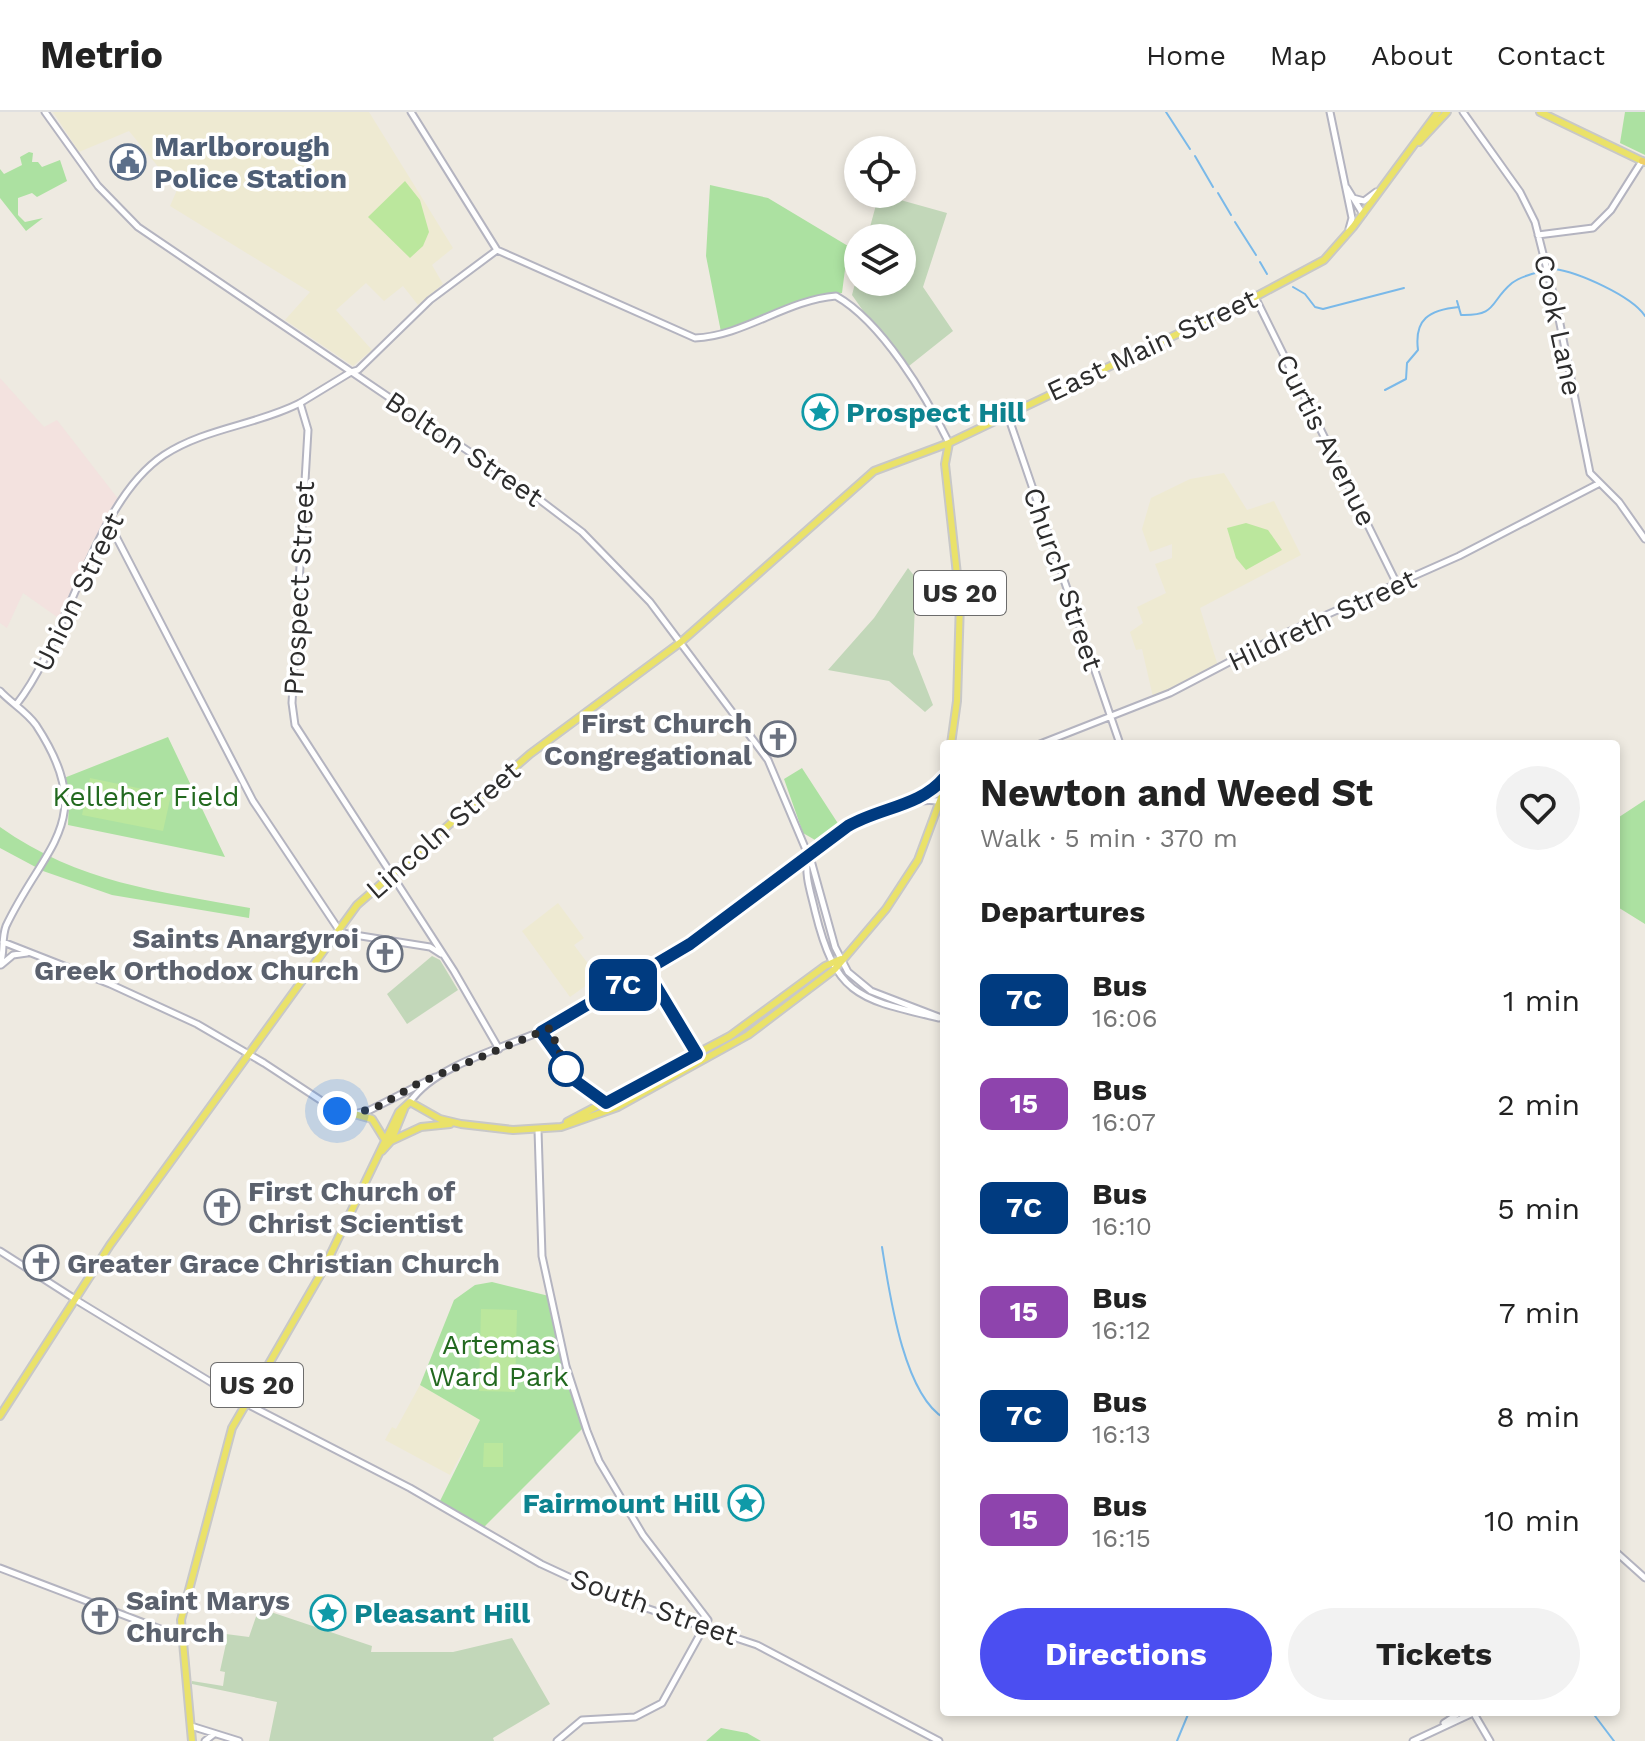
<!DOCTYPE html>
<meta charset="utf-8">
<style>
:root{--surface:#fff;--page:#f2f2f2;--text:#222;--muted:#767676;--line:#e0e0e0;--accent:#4b4ef1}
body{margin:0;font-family:"Work Sans",sans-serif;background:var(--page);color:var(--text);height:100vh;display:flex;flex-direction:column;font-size:30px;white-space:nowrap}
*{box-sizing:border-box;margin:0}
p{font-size:26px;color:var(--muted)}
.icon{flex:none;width:44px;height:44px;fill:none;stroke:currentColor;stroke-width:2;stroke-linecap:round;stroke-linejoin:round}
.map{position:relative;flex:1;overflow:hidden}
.panel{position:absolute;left:940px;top:628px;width:680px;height:976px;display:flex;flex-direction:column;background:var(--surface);border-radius:8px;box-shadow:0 4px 12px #0003}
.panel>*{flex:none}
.badge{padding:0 16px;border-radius:12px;font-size:28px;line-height:52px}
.buttons{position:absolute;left:844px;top:24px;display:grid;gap:16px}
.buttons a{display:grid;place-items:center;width:72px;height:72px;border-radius:50%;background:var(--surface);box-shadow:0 4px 12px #0003;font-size:40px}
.you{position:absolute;width:40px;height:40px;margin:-20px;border:6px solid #fff;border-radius:50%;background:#1a73e8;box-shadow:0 0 0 12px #1a73e833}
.map>.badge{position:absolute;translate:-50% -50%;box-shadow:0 0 0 4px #fff}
h2{padding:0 40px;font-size:30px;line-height:72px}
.round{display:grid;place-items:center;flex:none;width:84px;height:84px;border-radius:42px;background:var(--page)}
.headline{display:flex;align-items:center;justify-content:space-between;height:136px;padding:0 40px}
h1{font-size:38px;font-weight:700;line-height:60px}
.primary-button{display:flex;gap:16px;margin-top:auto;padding:16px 40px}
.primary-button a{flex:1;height:92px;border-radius:48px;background:var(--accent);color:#fff;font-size:32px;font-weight:700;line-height:92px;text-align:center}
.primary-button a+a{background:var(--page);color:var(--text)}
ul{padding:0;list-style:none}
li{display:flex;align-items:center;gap:24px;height:104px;padding:0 40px}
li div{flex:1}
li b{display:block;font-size:30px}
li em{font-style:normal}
li .badge{min-width:88px;font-weight:700;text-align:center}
header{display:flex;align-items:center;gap:48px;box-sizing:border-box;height:112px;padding:0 40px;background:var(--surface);border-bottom:2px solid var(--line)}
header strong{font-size:38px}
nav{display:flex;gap:44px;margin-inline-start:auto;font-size:28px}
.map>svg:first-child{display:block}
.education{fill:#eeead2}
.medical{fill:#f3e2df}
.green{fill:#ace1a1}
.cemetery{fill:#c2d7b9}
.pitch{fill:#bbe79d}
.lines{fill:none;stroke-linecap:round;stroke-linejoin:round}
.stream{stroke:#7ab9e9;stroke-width:2}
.tertiary-casing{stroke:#b4b4c0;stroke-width:9}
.secondary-casing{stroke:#b4b4c0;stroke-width:9}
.primary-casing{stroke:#c8c8c8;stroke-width:10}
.trunk-casing{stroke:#c8c8c8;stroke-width:10}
.tertiary{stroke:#fff;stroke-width:5}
.secondary{stroke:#fff;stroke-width:5}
.primary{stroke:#eae269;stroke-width:6}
.trunk{stroke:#f0cf66;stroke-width:6}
.line-casing{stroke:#fff;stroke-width:18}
.line{stroke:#003b80;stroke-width:12}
.walk{stroke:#2d2d2d;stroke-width:8;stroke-dasharray:0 14.4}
.stop-dot{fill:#fff;stroke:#003b80;stroke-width:4}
.labels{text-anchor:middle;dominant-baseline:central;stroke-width:7;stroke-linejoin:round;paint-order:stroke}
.shield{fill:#fff;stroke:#6c6c6c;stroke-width:2}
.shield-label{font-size:26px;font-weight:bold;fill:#2d2d2d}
.service-label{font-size:28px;font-weight:bold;fill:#4e5e75;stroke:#fff;text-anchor:start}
.street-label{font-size:28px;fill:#2d2d2d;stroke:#fff}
.culture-label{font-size:28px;font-weight:bold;fill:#0d838f;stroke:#fff;text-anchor:start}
.worship-label{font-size:28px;font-weight:bold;fill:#5b616d;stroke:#fff;text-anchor:start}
.park-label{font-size:28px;fill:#22691f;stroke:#fff}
</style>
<header>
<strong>Metrio</strong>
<nav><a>Home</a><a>Map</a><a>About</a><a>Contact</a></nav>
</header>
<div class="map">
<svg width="1645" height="1629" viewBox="0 0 1645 1629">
<rect width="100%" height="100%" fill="#eeeae1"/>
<!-- education -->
<path class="education" d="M53,0H369L453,136L432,153L443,172L418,193L403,174L384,189L366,171L336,198L372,238L353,254L285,208L310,180L170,94L177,78L129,19L79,40Z
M1224,361L1247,398L1274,389L1301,443L1200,496L1218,554L1153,585L1142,537L1136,538L1130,520L1143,511L1137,495L1166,481L1155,452L1172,446V432L1150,440L1142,417L1151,386L1190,367Z
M558,791L584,826L574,833L598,865L570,885L522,819Z
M420,1273L480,1308L450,1363L385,1328L392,1315L396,1317Z"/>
<!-- medical -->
<path class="medical" d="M0,266L44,315L57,308L119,388L92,430L60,507L23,481L7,516L0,511Z"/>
<!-- green -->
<path class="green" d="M1625,0H1645V43L1620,31Z
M29,40L33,41L32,50H38L42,55L60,48L67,69L37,85L32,81L18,86V103L25,110L43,106L26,119L0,86V57L4,62L22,53L20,45Z
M710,73L768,86L848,134L842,181L810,185L721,220L706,144Z
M168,625L225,745L68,713L69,689L64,666Z
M802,656L839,713L815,728L803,721L784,667Z
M1645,688V812L1616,794V707Z
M0,715C79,771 158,779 250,796L249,806L112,783L43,759L0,736Z
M492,1170L549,1184L562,1252L583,1316L484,1415L440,1389L480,1308L420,1273L454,1188L475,1173Z
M721,1616L747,1621L761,1629H706Z"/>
<!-- cemetery -->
<path class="cemetery" d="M879,82L947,101L923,175L953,219L909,254L871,210L852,183L858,160V170H902V126H867Z
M908,456L916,466L913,542L933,593L925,600L889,569L828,558L874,506Z
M432,844L440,848L458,878L407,912L387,882Z
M259,1496L372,1534L371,1540H453L512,1526L550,1592L493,1626L494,1629H269L277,1590L192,1572V1569L223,1574L225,1560L220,1559L227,1527L187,1521V1517L249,1525Z"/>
<!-- pitch -->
<path class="pitch" d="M405,69L420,88L429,120L423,134L410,146L368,105Z
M1246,411L1268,418L1282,438L1246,458L1236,446L1227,416Z
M90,666L171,683L163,719L82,703Z
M481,1197L517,1198L515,1280L479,1279Z
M484,1331H503V1355H483Z"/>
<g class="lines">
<!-- stream -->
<path class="stream" d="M1166,0L1190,37
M1195,44L1213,75
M1218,81L1231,103
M1235,110L1256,143
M1260,150L1267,162
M1554,157C1578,160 1632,184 1645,204
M1293,175L1305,182L1315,195L1323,197L1404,176
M1457,189L1461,203C1498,204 1489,190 1512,171C1521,164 1532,162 1543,159
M1385,278L1406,267L1407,251L1418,238C1414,207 1429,198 1459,195
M882,1135C889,1178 903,1282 944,1306
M1592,1600L1614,1629
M1177,1629L1189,1600"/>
<defs>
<path id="tertiary" d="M411,0L497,138L695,226C744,224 786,188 836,184C882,210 926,284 949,331
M1330,0L1352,106L1349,117
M1463,0L1520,80L1535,110L1557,197L1590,361L1619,390L1645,427
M1347,76L1363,102
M1353,86L1364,89L1376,80
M1538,123L1593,116L1611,98L1642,49
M1255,185L1397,472
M351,260L358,258L430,188L497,138
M1007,301L1120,632
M109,411L253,689L339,818
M0,579C11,591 26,599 36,613C99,709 45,732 6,814C1,828 5,839 0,853
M16,593C70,524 94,389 164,343C205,316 257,313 300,291
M1040,632L1170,581L1279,524L1459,444L1598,372
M3,830L110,872L197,912L264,951L337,999L354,1002L370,998L435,965
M1,853L13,843L27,841
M538,1018L542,1144L566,1254L587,1319L599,1349L643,1423L708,1508L662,1591L635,1605L582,1608L557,1629
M0,1139L75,1187
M1616,1440L1645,1466
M0,1456L181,1525
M191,1614L239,1629
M205,1629L214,1622"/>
<path id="secondary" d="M45,0L98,74L138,115L536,385L582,420L650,490L768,648L812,752L835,835L848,860L871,879L944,907
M351,260L300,291L308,318L292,591L295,613L454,859L499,937
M808,745C804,763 811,781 815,799C836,885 859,887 939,906
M339,818L342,821L430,835L441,842
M410,990C438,949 515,934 559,911C602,888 643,861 685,835C753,792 857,680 939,689
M76,1188L245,1291L410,1376L541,1452L610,1484L757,1533L939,1629
M1473,1600L1490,1629
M1444,1611L1461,1600
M1413,1629L1473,1601"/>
<path id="primary" d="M1540,0L1642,49
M1419,30L1447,0
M949,331L945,352L960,490L957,589L951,632
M912,689L941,670
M354,1002L372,1007L385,1028
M567,1010L730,924L825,854L841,847
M391,1029L421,1015L450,1012
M382,1039L391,1029L404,997
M0,1304L110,1133L357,793L530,642L681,530L874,359L949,331L1255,185L1324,148L1353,115L1438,0
M192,1629L181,1508L232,1316L322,1160L399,1000L410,990L440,1007L461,1012L513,1018L561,1015L618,995L748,923L835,857L886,797L918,748L944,678"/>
<path id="trunk" d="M1642,49L1645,50
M941,670L944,666"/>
</defs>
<!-- tertiary casing -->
<use href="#tertiary" class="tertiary-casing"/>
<!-- secondary casing -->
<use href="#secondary" class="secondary-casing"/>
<!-- primary casing -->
<use href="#primary" class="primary-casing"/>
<!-- trunk casing -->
<use href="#trunk" class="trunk-casing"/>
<!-- tertiary -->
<use href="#tertiary" class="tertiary"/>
<!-- secondary -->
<use href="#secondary" class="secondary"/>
<!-- primary -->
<use href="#primary" class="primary"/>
<!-- trunk -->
<use href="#trunk" class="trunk"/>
</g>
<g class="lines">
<defs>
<path id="line" d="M650,864L697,942L606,991L577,970L541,920L690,832L848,714C879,696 921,694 944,666"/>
</defs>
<!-- line casing -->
<use href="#line" class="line-casing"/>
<!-- line -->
<use href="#line" class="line"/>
<!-- walk -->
<path class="walk" d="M337,999L354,1002L379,994L419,971L550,916L566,957"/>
</g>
<!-- icons -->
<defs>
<symbol id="civic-ring" viewBox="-11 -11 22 22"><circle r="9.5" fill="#fff" stroke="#5c6f8a" stroke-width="1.5"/><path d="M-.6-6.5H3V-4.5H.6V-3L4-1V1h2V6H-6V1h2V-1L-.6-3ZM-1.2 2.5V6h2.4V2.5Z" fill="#5c6f8a"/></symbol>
<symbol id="sight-ring" viewBox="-11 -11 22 22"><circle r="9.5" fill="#fff" stroke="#0f9aa8" stroke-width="1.5"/><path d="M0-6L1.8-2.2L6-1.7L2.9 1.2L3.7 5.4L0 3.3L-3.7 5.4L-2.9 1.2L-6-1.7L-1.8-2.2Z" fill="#0f9aa8"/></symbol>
<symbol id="church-ring" viewBox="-11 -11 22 22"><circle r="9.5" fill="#fff" stroke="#6b7280" stroke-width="1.5"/><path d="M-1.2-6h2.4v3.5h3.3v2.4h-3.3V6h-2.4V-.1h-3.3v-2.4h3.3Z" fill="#6b7280"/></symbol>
</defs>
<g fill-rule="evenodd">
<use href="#civic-ring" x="108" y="30" width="40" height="40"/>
<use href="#sight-ring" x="800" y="280" width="40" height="40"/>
<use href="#church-ring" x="758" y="607" width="40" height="40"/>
<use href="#church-ring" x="365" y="822" width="40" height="40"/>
<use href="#church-ring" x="202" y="1075" width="40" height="40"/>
<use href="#church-ring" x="21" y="1131" width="40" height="40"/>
<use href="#sight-ring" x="726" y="1371" width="40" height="40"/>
<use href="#sight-ring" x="308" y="1481" width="40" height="40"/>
<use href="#church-ring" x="80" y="1484" width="40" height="40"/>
</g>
<!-- markers -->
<circle class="stop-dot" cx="566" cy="957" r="16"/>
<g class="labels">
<!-- shield labels -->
<g class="shield">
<rect x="914" y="459" width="92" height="44" rx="6"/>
<rect x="211" y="1251" width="92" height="44" rx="6"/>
</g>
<g class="shield-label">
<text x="960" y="481">US 20</text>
<text x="257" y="1273">US 20</text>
</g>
<!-- service labels -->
<g class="service-label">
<text x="154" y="34">Marlborough<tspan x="154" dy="32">Police Station</tspan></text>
</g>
<!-- street labels -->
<g class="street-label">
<text transform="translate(1558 213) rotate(78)">Cook Lane</text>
<text transform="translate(1152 233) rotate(-25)">East Main Street</text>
<text transform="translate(1326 328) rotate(63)">Curtis Avenue</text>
<text transform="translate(464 337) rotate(34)">Bolton Street</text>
<text transform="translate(1063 467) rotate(71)">Church Street</text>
<text transform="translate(299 476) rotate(-87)">Prospect Street</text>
<text transform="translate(78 480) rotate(-64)">Union Street</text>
<text transform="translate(1322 508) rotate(-25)">Hildreth Street</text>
<text transform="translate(443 718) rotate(-41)">Lincoln Street</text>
<text transform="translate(654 1495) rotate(20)">South Street</text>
</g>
<!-- culture labels -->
<g class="culture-label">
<text x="846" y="300">Prospect Hill</text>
<text x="720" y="1391" text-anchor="end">Fairmount Hill</text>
<text x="354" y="1501">Pleasant Hill</text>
</g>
<!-- worship labels -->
<g class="worship-label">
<text x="752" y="611" text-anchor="end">First Church<tspan x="752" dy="32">Congregational</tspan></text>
<text x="359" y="826" text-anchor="end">Saints Anargyroi<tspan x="359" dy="32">Greek Orthodox Church</tspan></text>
<text x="248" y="1079">First Church of<tspan x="248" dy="32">Christ Scientist</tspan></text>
<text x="67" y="1151">Greater Grace Christian Church</text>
<text x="126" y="1488">Saint Marys<tspan x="126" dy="32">Church</tspan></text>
</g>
<!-- park labels -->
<g class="park-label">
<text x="146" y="684">Kelleher Field</text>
<text x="499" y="1232">Artemas<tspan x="499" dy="32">Ward Park</tspan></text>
</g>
</g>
</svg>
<div class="buttons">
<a><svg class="icon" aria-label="locate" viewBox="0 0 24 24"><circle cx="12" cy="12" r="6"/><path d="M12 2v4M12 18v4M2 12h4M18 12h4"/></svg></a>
<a><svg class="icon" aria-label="layers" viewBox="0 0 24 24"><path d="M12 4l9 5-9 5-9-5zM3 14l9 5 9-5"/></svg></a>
</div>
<div class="you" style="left:337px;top:999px"></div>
<b class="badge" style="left:623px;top:873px;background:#003b80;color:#fff">7C</b>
<section class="panel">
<div class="headline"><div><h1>Newton and Weed St</h1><p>Walk · 5 min · 370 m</p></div><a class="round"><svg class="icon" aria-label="heart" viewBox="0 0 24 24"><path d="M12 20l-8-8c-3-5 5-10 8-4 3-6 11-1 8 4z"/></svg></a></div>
<h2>Departures</h2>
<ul>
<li><span class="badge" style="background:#003b80;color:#fff">7C</span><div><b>Bus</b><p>16:06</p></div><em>1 min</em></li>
<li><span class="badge" style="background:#8e44ad;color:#fff">15</span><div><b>Bus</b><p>16:07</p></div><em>2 min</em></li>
<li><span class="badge" style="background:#003b80;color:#fff">7C</span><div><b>Bus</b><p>16:10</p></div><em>5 min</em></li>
<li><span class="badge" style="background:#8e44ad;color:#fff">15</span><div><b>Bus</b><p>16:12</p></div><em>7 min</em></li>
<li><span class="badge" style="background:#003b80;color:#fff">7C</span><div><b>Bus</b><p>16:13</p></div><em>8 min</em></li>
<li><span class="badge" style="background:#8e44ad;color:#fff">15</span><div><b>Bus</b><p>16:15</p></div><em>10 min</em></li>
</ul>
<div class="primary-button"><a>Directions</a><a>Tickets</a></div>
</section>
</div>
